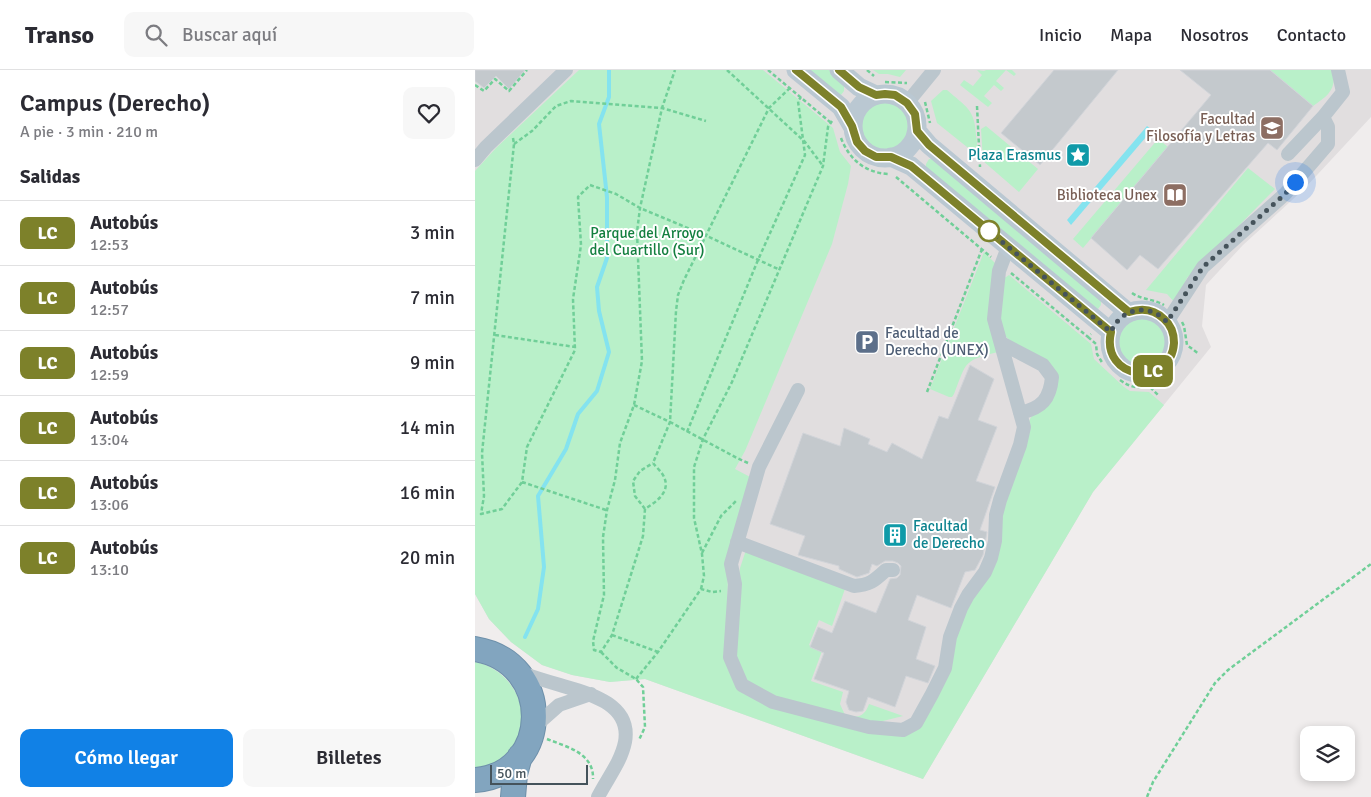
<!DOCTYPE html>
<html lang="es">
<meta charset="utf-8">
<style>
:root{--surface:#fff;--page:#f7f7f7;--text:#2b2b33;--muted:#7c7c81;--line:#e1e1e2;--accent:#1181e6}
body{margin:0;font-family:Signika,sans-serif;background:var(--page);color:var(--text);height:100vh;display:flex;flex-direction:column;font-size:19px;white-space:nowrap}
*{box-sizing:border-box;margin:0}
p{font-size:16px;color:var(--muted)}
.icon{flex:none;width:28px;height:28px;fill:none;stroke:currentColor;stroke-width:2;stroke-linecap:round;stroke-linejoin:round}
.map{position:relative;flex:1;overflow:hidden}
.side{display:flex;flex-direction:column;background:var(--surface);width:475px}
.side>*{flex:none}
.badge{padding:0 10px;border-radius:8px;font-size:18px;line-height:32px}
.controls{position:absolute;left:825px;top:656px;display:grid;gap:10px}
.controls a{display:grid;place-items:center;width:55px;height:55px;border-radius:10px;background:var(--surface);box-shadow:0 2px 8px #0003;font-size:25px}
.scale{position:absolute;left:15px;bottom:12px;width:98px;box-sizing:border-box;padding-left:5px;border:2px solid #45535b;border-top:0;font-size:14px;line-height:18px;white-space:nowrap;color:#45535b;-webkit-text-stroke:4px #fff;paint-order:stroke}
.you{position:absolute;width:25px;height:25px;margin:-12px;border:4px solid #fff;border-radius:50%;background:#1a73e8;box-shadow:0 0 0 8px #1a73e833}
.map>.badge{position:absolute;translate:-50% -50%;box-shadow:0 0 0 2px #fff}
h2{padding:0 20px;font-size:19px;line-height:45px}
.round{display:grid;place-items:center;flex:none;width:52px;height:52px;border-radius:10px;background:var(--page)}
.headline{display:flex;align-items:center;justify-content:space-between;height:85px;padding:0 20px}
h1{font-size:24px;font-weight:600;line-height:38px}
.cta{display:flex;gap:10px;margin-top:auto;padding:10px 20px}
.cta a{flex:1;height:58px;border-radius:10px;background:var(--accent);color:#fff;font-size:20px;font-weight:600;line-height:58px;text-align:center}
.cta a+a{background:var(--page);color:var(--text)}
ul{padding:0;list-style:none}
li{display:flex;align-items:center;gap:15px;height:65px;padding:0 20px;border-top:1px solid var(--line)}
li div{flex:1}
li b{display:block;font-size:19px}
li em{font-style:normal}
li .badge{min-width:55px;font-weight:700;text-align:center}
header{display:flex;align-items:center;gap:30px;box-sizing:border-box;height:70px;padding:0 25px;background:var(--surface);border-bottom:1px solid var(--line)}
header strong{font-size:24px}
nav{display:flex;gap:28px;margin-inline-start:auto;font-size:18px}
.search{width:350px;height:45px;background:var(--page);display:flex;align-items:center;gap:12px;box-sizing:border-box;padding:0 18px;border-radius:10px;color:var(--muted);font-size:19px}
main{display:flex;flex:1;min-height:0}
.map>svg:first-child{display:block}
.education{fill:#e1dedf}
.green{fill:#b9f0c9}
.water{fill:#84e3ef}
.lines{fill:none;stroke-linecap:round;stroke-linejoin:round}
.stream{stroke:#84e3ef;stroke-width:4}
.building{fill:#c4c9cd;stroke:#d1d4d9}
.highway-casing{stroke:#6e90aa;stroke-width:26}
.path{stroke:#70cf98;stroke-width:2.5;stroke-dasharray:4 2.5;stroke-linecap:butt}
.street{stroke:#bbc6cd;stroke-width:14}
.secondary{stroke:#bac8d2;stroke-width:19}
.highway{stroke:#82a5bf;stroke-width:24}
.line-casing{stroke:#fff;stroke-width:11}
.line{stroke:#7d812a;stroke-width:8}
.walk{stroke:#45535b;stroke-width:5;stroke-dasharray:0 9}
.stop-dot{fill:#fff;stroke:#7d812a;stroke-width:2.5}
.labels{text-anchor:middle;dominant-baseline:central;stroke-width:4;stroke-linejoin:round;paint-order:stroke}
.education-label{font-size:15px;fill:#785e54;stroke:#fff;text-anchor:end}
.culture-label{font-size:15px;fill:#0d838f;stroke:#fff;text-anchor:end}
.park-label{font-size:15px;fill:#137f3f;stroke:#fff}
.service-label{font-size:15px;fill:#4e5e75;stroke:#fff;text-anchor:start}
</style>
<header>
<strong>Transo</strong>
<div class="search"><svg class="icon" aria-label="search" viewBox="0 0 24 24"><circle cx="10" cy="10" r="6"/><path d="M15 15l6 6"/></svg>Buscar aquí</div>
<nav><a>Inicio</a><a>Mapa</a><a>Nosotros</a><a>Contacto</a></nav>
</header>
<main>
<section class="side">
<div class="headline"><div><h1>Campus (Derecho)</h1><p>A pie · 3 min · 210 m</p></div><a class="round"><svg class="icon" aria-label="heart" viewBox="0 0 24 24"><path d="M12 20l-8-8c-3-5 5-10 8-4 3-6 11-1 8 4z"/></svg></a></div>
<h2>Salidas</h2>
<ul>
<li><span class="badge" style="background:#7d812a;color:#fff">LC</span><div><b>Autobús</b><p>12:53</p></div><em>3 min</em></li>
<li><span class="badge" style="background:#7d812a;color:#fff">LC</span><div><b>Autobús</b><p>12:57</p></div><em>7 min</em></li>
<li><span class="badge" style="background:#7d812a;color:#fff">LC</span><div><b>Autobús</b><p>12:59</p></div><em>9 min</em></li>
<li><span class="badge" style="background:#7d812a;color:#fff">LC</span><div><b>Autobús</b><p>13:04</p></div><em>14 min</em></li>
<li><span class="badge" style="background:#7d812a;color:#fff">LC</span><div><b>Autobús</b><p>13:06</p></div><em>16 min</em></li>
<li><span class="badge" style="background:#7d812a;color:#fff">LC</span><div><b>Autobús</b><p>13:10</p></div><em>20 min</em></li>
</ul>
<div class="cta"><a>Cómo llegar</a><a>Billetes</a></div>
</section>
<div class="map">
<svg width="896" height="727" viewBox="0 0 896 727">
<rect width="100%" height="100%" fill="#f0eded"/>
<!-- education -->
<path class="education" d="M0,0H896V47L829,119L768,175L731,215L727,256L736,277L618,422L448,709L170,609L135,612L97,605L67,595L36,572L14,549L0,524Z"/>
<!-- green -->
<path class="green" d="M104,0H288L358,58L365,82L376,96L373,114L357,174L270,381L260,399L277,408L253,490L252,588L267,620L418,660L447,646L475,569L504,514L555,349L580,310L530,266L524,245L528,209L534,205L616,274L619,289L649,317L655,321L674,322L689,335L618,422L448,709L170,609L135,612L97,605L67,595L36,572L14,549L0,524V101L21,78Z
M330,0H354L369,13V21L366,25Z
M398,0H431L425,7L413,4H404Z
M502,0L509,1L511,0H537L541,4L539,6L531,0L521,11L529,18L526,21L519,15L509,26L517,33L513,37L485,15L489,10L498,16L507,5Z
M795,0H858C862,20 852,26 838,36Z
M468,20H472C490,36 500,39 501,65C502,72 503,79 502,85L462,53L456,31Z
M385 56a24 24 0 1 1 48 0a24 24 0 1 1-48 0Z
M511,56L563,99L544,122L508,91L506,59Z
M683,69L693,77L608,178L598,169Z
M454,89H460L626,227V235L623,239H617L451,101V94Z
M773,98L800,119L712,208L700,233L692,224L671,220Z
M509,182L521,194L523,282C488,291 492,291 479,324L477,327H474L455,319Z
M643 272a24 24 0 1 1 48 0a24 24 0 1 1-48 0Z
M271,480L371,516L357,556L344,550L334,575L347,581L336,611L368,622L365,634L370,645C383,649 390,646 394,634L428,646L396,654L305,629L278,616L267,605L261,588L262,521L265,498Z
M0,592C46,601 65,660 25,689C18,695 9,697 0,699Z"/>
<!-- water -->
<path class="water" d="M672,56L677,60L596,155L592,150Z"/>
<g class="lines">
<!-- stream -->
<path class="stream" d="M50,567L63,539L69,497L63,426L91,379L103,344L122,321L134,282L124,241L122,217L132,188V127L124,54L134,27V0"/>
</g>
<!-- building -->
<path class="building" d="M0,0H50L34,19L21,6L9,18L0,11Z
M579,0H643L565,95L526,63Z
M705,0H795L838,36L802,80L793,73L683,199L665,185L652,200L616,168L736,25Z
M495,295L519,309L503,350L522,357L501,411L520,417L505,460L512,462L508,485L500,500L490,502L476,538L442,525L433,550L451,557L441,589L460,596L453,613L431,606L420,637L393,627L388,641L381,642L374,640L371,632L374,621L339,609L349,583L335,577L343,557L357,563L370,531L401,543L415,509L422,508L425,505L426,496L423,493L418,491H410L402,496L397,494L394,503L382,507L364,499V496L323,485L330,466L295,454L328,363L365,376L369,358L395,369L393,374L412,382L417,373L447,389L464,346L473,349Z"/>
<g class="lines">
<defs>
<path id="highway" d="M0,579C80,592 77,704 0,710
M38,727L40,704L45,686"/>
</defs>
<!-- highway casing -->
<use href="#highway" class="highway-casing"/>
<!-- path -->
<path class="path" d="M252,0L330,72L348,96
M293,0L355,52
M392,0L399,6
M410,12L432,13
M0,15L9,21L20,9L34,21L52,0
M450,32L455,53
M502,36L505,97
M38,68L39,74L7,383L9,426L6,444L27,439L47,412L52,377L100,280L98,229L106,175L103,127L115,115L141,124L165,138L232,166L303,199
M366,68C374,89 390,103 414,104
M39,74L57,61L81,36L96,31L187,38L231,51
M421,107L516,187
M536,203L613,267L616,264
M657,223C667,230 679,229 689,235
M707,252L709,256L712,275L724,284
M20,265L100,277
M613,267L621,274L622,284L628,294
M645,310C655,317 662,319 674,316L684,326
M452,322L507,179
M159,335L195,352L178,393C181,397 187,402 189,407C196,422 181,432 170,439L168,466L137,565L126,582L119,580L118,571L129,525L128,467L132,440L140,410L145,373L159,335L167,291L162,162L165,138L187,38L200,0
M212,362L283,190L330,85L323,31L326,27
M273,393L262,388L195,352L201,241L203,225L209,210L294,38L315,18
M47,412L131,440
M170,439L160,426L158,411L165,401L178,393
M227,483L246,446L261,431
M226,519L229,506L227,484L219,448V397L228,369L257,312L348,96L353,57L357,51
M137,565L183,582
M126,582L142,598L161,609L168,617L170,657L164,670
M161,609L183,582L226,519L237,522L246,521
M72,669C92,677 119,683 118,709
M672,727L678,712L740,613L753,600L896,494"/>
<!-- street -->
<path class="street" d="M432,33L459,0
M813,84L848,47L868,22L863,0
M0,90L11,77L91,0
M692,252L728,197L810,124L853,74V57L848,47
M526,273L568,295L577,307C575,329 567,338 545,343
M323,320L284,397L256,494L260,514L255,587L267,615L298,632L394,657L428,660L441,653L457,624L470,598L475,567L486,538L493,525L510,502L516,488L520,471L521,445L525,430L545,375L549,357L519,249L524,201L533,177
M262,472L379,516C395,515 399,511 411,500H418
M44,602C58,607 71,611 85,615C112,623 157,633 150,672C146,692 132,709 123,727
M58,658L84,635L116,624"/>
<!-- secondary -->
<path class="secondary" d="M321,0L366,37L377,56
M364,0L384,17L401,25
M378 56a32 32 0 1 1 64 0a32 32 0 1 1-64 0Z
M442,61L454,75L654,243
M416,87L436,96L636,262
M635 272a32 32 0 1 1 64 0a32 32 0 1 1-64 0Z"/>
<!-- highway -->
<use href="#highway" class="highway"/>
</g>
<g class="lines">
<defs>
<path id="line" d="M321,0L366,37L377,56L382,72L390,81L401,87H416L436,96L636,262C625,310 696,319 699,273C699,264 696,255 689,249C679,239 666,238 654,242L454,75L442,61L440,44L432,33L420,25L410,24L401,25L384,17L364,0"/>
</defs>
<!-- line casing -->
<use href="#line" class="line-casing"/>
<!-- line -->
<use href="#line" class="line"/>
<!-- walk -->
<path class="walk" d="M514,161L636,262C646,237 675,233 692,252L728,197L810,124L820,112"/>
</g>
<!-- icons -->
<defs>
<symbol id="university-square" viewBox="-11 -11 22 22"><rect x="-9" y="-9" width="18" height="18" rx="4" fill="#8d6e63" stroke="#fff"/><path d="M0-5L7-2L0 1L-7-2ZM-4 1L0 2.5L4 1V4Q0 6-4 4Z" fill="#fff"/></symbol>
<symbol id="sight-square" viewBox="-11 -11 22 22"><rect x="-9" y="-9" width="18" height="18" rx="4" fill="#0f9aa8" stroke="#fff"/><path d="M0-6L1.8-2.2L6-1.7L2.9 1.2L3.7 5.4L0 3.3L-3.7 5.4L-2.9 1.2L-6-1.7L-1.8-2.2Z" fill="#fff"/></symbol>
<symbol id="library-square" viewBox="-11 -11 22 22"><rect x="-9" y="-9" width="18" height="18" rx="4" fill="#8d6e63" stroke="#fff"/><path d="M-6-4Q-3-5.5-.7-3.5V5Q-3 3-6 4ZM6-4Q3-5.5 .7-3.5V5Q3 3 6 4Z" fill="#fff"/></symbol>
<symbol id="parking-square" viewBox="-11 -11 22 22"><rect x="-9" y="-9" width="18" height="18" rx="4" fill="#5c6f8a" stroke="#fff"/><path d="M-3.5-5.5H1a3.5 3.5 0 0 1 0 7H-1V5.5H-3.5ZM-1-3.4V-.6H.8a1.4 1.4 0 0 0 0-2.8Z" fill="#fff"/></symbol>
<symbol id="building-square" viewBox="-11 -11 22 22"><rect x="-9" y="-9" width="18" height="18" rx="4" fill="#0f9aa8" stroke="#fff"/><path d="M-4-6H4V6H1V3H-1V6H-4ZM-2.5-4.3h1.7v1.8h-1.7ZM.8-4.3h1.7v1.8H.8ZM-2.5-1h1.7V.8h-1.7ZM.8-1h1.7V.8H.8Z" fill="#fff"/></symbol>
</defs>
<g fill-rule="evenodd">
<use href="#university-square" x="783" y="44" width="28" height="28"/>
<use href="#sight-square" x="589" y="71" width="28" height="28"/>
<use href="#library-square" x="686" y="111" width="28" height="28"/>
<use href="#parking-square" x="378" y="258" width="28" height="28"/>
<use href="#building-square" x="406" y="451" width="28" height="28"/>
</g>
<!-- markers -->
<circle class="stop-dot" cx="514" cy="161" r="10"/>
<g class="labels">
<!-- education labels -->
<g class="education-label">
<text x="780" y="49">Facultad<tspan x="780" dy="17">Filosofía y Letras</tspan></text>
<text x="682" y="125">Biblioteca Unex</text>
</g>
<!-- culture labels -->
<g class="culture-label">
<text x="586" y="85">Plaza Erasmus</text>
<text x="438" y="456" text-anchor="start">Facultad<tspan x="438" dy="17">de Derecho</tspan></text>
</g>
<!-- park labels -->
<g class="park-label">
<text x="172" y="163">Parque del Arroyo<tspan x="172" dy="17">del Cuartillo (Sur)</tspan></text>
</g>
<!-- service labels -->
<g class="service-label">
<text x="410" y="263">Facultad de<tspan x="410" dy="17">Derecho (UNEX)</tspan></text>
</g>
</g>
</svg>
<div class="controls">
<a><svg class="icon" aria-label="layers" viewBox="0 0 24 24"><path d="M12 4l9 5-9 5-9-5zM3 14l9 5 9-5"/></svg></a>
</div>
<div class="scale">50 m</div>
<div class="you" style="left:820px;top:112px"></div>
<b class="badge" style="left:678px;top:301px;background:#7d812a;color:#fff">LC</b>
</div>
</main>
